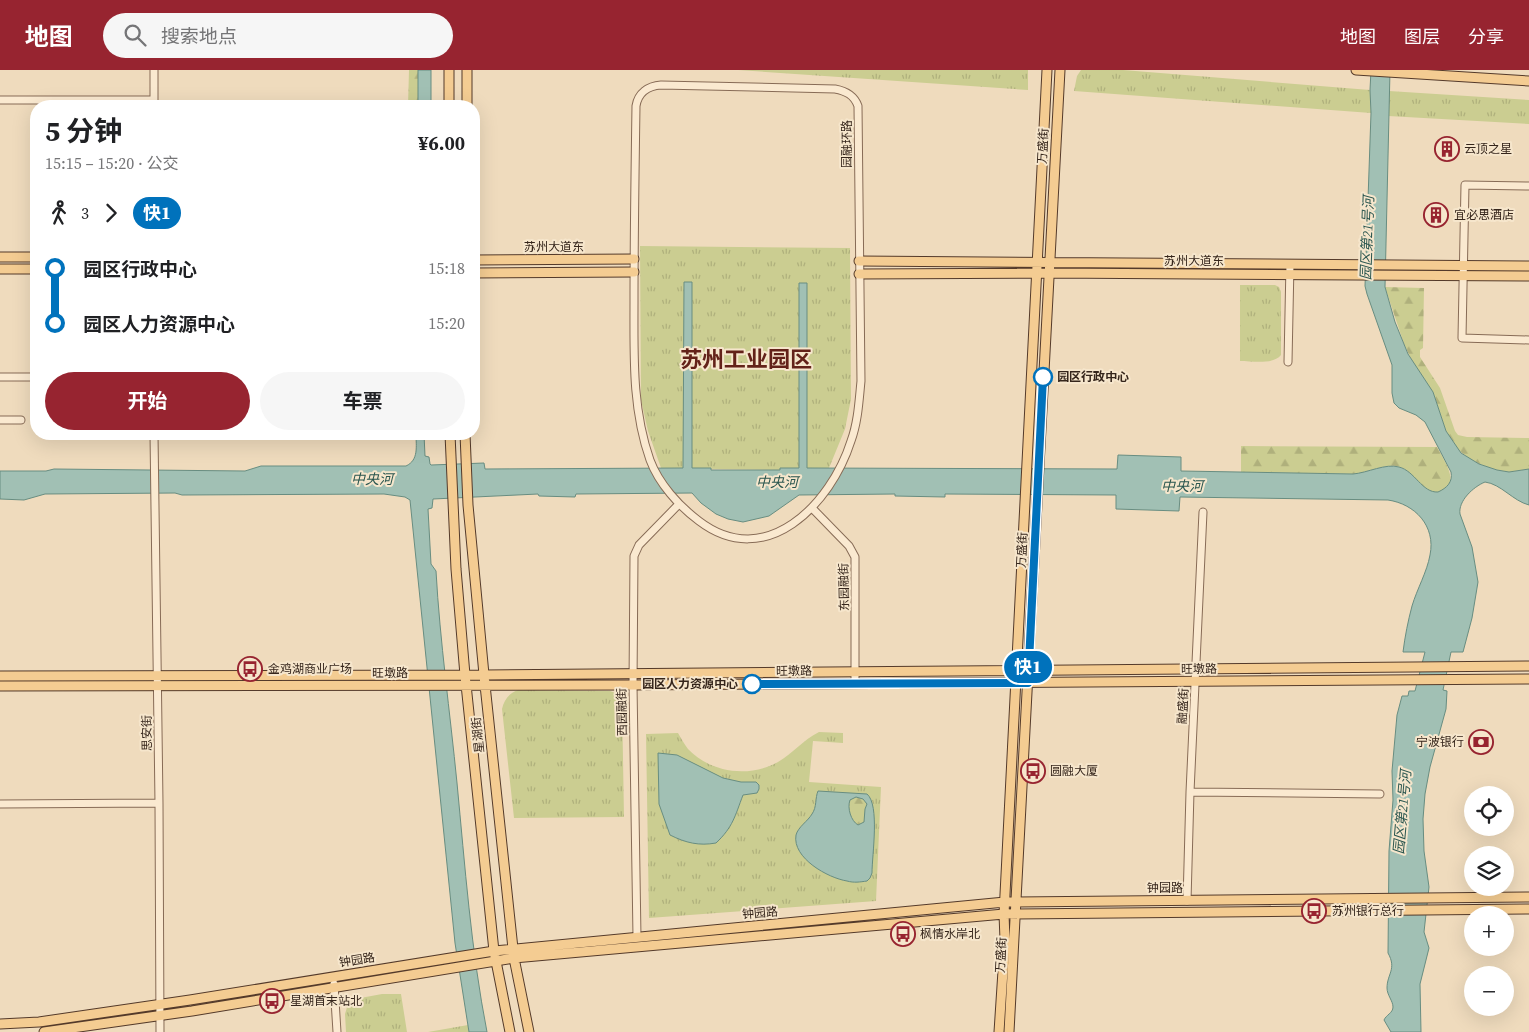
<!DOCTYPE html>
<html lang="zh">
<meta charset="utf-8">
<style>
:root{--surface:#fff;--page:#f6f6f6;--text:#202124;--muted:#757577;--accent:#972430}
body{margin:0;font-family:"Source Serif 4","Noto Sans SC",serif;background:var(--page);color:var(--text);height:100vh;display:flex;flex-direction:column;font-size:19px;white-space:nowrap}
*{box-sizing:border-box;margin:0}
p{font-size:16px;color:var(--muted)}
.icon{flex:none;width:28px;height:28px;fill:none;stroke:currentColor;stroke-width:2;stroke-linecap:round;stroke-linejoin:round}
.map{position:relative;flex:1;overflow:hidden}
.panel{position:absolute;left:30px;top:30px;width:450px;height:340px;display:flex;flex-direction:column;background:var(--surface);border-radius:20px;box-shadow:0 5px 20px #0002}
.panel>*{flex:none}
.badge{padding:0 10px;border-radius:16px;font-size:18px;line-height:32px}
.controls{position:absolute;left:1464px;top:716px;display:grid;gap:10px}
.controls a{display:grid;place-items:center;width:50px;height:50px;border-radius:50%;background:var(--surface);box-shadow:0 5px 20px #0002;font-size:25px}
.map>.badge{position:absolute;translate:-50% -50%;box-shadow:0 0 0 2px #fff}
.legs{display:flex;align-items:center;gap:8px;height:55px;padding:0 15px;font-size:16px}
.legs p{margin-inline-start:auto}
.overview{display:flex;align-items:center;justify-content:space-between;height:85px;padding:0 15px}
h1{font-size:28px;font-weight:700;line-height:38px}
.action{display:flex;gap:10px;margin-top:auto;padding:10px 15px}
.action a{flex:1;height:58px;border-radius:30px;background:var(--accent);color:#fff;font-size:20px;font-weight:700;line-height:58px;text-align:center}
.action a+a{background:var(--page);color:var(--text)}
ul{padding:0 15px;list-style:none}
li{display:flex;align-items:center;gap:18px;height:55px;font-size:19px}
li i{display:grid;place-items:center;width:8px;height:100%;margin:0 6px;background:currentColor}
li i::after{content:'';width:12px;height:12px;margin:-6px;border:4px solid;border-radius:50%;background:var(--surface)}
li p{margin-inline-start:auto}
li:first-child i{background:linear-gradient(#0000 50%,currentColor 0)}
li:last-child i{background:linear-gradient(currentColor 50%,#0000 0)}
header{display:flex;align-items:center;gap:30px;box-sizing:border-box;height:70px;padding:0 25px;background:var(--accent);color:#fff}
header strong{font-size:24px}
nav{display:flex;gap:28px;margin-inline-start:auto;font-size:18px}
.search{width:350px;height:45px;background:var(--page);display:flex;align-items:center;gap:12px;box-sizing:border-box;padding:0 18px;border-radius:28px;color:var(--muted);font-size:19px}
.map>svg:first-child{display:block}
.grass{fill:url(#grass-tufts)}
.forest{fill:url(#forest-firs)}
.water{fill:#a1c0b4;stroke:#688d81;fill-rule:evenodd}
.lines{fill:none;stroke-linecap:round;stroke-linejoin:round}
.minor-casing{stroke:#876b56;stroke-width:9}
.major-casing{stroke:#543a2a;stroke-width:11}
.minor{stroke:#fae9d0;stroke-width:7}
.major{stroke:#f4cc92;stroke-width:9}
.line-1-casing{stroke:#fff;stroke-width:11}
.line-1{stroke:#0072bc;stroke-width:8}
.stop-1-dot{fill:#fff;stroke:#0072bc;stroke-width:2.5}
.labels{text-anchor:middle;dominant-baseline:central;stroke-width:4;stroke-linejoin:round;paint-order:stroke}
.street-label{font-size:12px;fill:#35251b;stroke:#f6e6cc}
.poi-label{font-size:12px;fill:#35251b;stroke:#f6e6cc;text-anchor:start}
.stop-label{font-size:12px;font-weight:bold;fill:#35251b;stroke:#f6e6cc;text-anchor:start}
.water-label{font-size:14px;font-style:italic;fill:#2a564f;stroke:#f6e6cc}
.town-label{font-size:22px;font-weight:bold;fill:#632219;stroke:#f6e6cc}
</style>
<header>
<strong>地图</strong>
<div class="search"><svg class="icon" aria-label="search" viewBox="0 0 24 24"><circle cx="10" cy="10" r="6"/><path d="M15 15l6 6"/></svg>搜索地点</div>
<nav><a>地图</a><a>图层</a><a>分享</a></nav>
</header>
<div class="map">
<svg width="1529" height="962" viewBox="0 0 1529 962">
<defs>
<pattern id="grass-tufts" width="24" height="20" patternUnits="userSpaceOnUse" patternTransform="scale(1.25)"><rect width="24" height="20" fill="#cbcd91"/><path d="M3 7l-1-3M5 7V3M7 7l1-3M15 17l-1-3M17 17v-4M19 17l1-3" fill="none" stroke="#afb07c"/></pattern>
<pattern id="forest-firs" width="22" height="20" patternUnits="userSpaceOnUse" patternTransform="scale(1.25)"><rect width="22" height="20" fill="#cbcd91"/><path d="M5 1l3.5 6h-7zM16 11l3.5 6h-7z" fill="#afb07c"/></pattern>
</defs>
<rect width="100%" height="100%" fill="#efdbbd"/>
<!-- grass -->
<path class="grass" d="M738,0H1028V20Z
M1081,0H1123L1370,20L1371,43L1074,21L1077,6Z
M1389,21L1529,30V54L1388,46Z
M640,176L850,178L851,329L845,359L829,398H781L780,400L661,398L648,361L641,330Z
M1275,215L1279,217L1281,222V285C1273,295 1252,291 1240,291V215Z
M518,620L610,621L618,624L622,632L624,747L514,748L502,639C504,630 509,623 518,620Z
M819,662L843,663V673L813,671L809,712L881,717L876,831L649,848L646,664L678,663C681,668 684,674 688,679C711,703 749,708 778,692C793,683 803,670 819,662Z
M382,924H401L407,962H346L345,944L348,934L355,929Z
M468,955L469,962H428Z"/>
<!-- forest -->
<path class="forest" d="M409,0H418V36H408Z
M1385,217L1424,218L1423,278L1420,280V287L1440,318L1455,361L1458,365L1467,367L1529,368V399L1509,402L1492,399L1472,391L1456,378L1446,361L1433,322L1413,293L1404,274Z
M1241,376L1437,377C1445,392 1464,418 1435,423C1419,420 1413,399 1396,396C1385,394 1366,403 1353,404L1241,402Z
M856,727L863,729L867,734L865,739L864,752L858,755C851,751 847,738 850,730Z"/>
<!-- water -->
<path class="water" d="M418,0H431V36H418Z
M1371,0H1390L1385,217L1395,252L1408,284L1433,322L1446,361L1461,383L1479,394L1497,400L1509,402L1529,399V435C1513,431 1501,414 1485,412C1473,417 1458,431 1460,444L1472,477L1478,512L1472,548L1463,582H1451L1443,620L1447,621L1446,639L1430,697L1425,724L1423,749L1424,781L1429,817L1424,862L1429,878L1420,914L1421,962H1391L1384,950C1386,945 1393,943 1393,937C1393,931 1387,925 1387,918C1387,904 1397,899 1388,883L1389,781L1393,730L1392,701L1397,645L1402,626H1408L1409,621H1415L1425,582H1403C1405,566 1408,551 1412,536C1417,519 1427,502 1430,485C1436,456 1415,434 1388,430L1180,427L1179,441L1116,439V425L945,424V427L895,426V424L799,425L769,446L743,452L728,449L716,444L701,433L692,423L576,424L575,427L539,426L538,424L433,429L432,438L428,439L431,494L436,501C440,572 450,642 457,713C465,796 471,880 487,962H469L455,873L410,430L405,427L384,424L182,425L175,423L45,424L24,430L0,429V401H46L54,399L245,401L261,396H406C419,390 416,376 416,364H424L425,386L429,387L430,394L431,395L484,393L485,399L683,398L684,212H692V398H711V400H780V398H799V213H807V398L1117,399L1118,385L1181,387V401L1353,404C1367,403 1386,393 1399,397C1415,401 1422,423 1438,422C1447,418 1453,412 1451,402L1425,352L1416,345L1399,338L1394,333L1392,323V295L1367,224L1365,216L1371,43L1370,20Z
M658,683L677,685L723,708L741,712H756L759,715V719L757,723L743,725C735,746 733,757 716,773C699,776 686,773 670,765L659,734Z
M818,721L867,724C880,735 872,785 872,803L870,808L867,811C860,812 854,813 847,811C828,808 792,788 796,765C798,757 808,751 812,744C817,737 815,728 818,721ZM856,727L863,729L867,734L865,739L864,752L858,755C851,751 847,738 850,730Z"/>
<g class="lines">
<defs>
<path id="minor" d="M661,15L835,19C846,21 854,25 858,36L861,311C859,331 858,352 851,371C831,434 766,502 699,451C679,436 659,414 650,390C632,339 634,286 634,233C634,167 635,102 636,36C638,23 648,16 661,15Z
M0,30H153
M154,36V0
M1529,116L1465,115L1462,268L1529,270
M1288,292L1290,194
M0,307H36
M0,350H21
M154,364L159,733L160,962
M812,438L849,476L855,487V613
M1190,722L1380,724
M0,734L159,733
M1187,831L1190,722L1203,442
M637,867L633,615L634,486L639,475L679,434
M334,914L337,962"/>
<path id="major" d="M1356,0L1529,11
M449,36V0
M467,36V0
M0,187H36
M474,190L634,189
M859,191L1529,196
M0,199H36
M474,203L634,202
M859,204L1049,203L1529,206
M450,364L456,499L465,605L494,881L510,962
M465,364L468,435L485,615L514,888L529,962
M0,606L484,605L1529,596
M0,616L633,615L1529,609
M0,954L39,952L190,930L494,881L1005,832L1529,827
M44,962L192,941L514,888L1004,844L1529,839
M999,962L1005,870L1004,844L1047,0
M1009,962L1060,0"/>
</defs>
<!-- minor casing -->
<use href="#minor" class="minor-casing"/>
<!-- major casing -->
<use href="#major" class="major-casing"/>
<!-- minor -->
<use href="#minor" class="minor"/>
<!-- major -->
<use href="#major" class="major"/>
</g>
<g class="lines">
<defs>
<path id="line-1" d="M752,614L1028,613L1043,307"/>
</defs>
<!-- line-1 casing -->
<use href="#line-1" class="line-1-casing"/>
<!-- line-1 -->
<use href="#line-1" class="line-1"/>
</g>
<!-- icons -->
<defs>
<symbol id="building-ring" viewBox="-11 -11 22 22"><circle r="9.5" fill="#f6e6cc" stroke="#972430" stroke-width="1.5"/><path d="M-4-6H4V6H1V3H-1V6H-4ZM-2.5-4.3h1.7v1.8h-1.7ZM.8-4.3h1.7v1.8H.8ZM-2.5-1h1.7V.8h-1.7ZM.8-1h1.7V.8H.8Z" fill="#972430"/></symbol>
<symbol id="bus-ring" viewBox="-11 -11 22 22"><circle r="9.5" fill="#f6e6cc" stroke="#972430" stroke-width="1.5"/><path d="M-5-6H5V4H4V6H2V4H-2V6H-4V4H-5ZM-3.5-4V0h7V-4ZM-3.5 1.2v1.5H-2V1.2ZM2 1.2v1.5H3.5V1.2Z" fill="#972430"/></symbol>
<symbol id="bank-ring" viewBox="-11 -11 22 22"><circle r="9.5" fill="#f6e6cc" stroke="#972430" stroke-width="1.5"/><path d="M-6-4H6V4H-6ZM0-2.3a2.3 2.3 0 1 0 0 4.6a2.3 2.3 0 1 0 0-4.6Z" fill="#972430"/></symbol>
</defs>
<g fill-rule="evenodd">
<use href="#building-ring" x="1433" y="65" width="28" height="28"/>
<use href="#building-ring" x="1422" y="131" width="28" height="28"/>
<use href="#bus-ring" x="236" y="585" width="28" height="28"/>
<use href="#bank-ring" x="1467" y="658" width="28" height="28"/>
<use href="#bus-ring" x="1019" y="687" width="28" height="28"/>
<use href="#bus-ring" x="1300" y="827" width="28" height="28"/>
<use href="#bus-ring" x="889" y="850" width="28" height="28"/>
<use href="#bus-ring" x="258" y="917" width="28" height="28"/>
</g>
<!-- markers -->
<g class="stop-1-dot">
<circle cx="1043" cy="307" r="9"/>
<circle cx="752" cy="614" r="9"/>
</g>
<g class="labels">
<!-- street labels -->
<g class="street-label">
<text transform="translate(847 74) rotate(-90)">园融环路</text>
<text transform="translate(1043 76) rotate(-87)">万盛街</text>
<text x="554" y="177">苏州大道东</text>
<text x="1194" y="191">苏州大道东</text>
<text transform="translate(1022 480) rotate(-87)">万盛街</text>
<text transform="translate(844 517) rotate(-91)">东园融街</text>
<text transform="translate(1199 599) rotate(-1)">旺墩路</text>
<text transform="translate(794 601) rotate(-1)">旺墩路</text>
<text x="390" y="603">旺墩路</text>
<text transform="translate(1183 636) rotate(-87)">融盛街</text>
<text transform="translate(622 642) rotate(-91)">西园融街</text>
<text transform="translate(147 663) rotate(-91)">思安街</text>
<text transform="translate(478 665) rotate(-96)">星湖街</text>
<text x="1165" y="818">钟园路</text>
<text transform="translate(760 843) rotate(-5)">钟园路</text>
<text transform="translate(1001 885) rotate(-87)">万盛街</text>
<text transform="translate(357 890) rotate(-9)">钟园路</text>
</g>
<!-- poi labels -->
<g class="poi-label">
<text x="1464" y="79">云顶之星</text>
<text x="1454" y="145">宜必思酒店</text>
<text x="268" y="599">金鸡湖商业广场</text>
<text x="1464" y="672" text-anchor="end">宁波银行</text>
<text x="1050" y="701">圆融大厦</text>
<text x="1332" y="841">苏州银行总行</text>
<text x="920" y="864">枫情水岸北</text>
<text x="290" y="931">星湖首末站北</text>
</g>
<!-- stop labels -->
<g class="stop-label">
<text x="1057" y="307">园区行政中心</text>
<text x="738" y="614" text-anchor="end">园区人力资源中心</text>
</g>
<!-- water labels -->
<g class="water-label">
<text transform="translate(1367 168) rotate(-88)">园区第21号河</text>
<text x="372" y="409">中央河</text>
<text x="777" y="412">中央河</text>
<text x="1182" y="416">中央河</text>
<text transform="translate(1402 742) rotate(-85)">园区第21号河</text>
</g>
<!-- town labels -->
<g class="town-label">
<text x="746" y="289">苏州工业园区</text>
</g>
</g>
</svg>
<div class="controls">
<a><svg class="icon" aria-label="locate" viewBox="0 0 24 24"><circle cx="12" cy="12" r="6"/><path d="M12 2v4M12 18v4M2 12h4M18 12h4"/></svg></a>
<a><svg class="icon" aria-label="layers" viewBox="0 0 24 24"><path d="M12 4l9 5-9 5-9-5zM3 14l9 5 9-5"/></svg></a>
<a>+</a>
<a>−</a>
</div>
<b class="badge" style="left:1028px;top:597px;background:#0072bc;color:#fff">快1</b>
<section class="panel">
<div class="overview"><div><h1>5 分钟</h1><p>15:15 – 15:20 · 公交</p></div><b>¥6.00</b></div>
<div class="legs"><svg class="icon" aria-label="walk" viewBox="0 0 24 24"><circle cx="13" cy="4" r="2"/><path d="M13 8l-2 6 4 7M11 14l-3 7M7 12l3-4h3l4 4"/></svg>3<svg class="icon" aria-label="forward" viewBox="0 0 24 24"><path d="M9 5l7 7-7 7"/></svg><b class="badge" style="background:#0072bc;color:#fff">快1</b></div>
<ul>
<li><i style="color:#0072bc"></i><b>园区行政中心</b><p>15:18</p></li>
<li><i style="color:#0072bc"></i><b>园区人力资源中心</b><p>15:20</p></li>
</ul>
<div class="action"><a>开始</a><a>车票</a></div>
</section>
</div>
